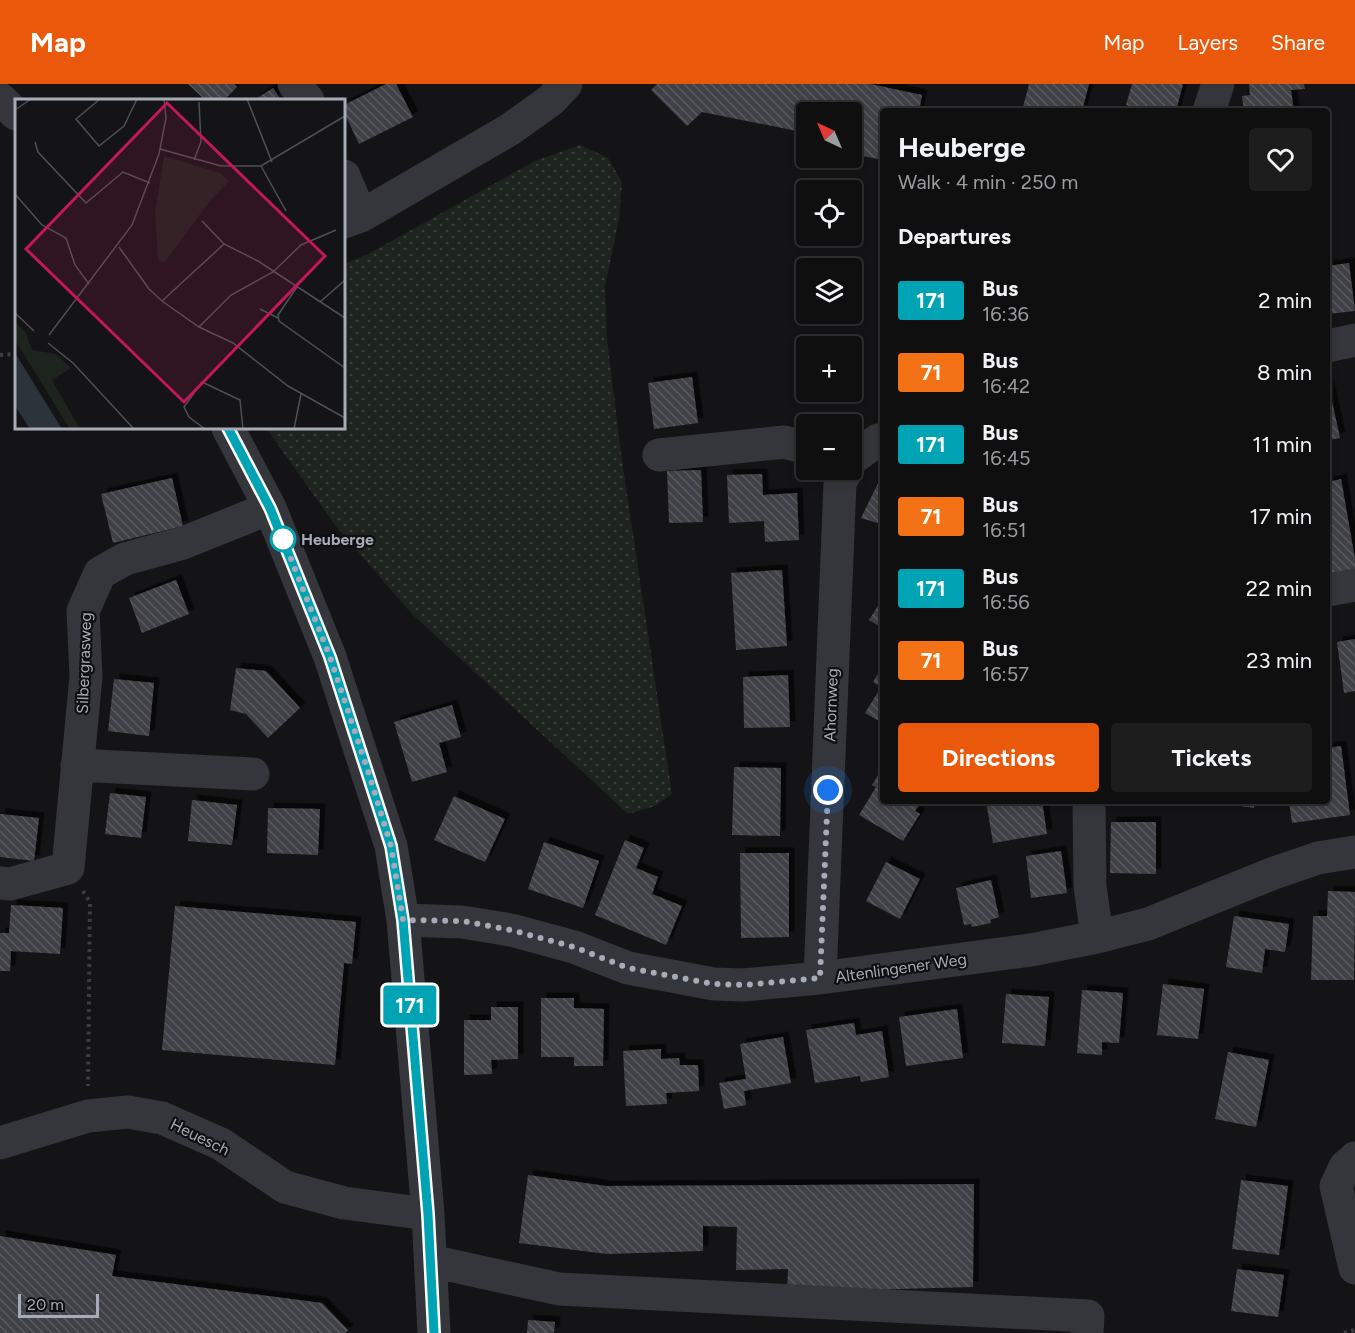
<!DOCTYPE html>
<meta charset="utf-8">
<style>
:root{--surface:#0f0f10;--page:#1d1d1e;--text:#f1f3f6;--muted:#9b9c9f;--line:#2f2f30;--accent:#ea580c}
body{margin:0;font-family:Figtree,sans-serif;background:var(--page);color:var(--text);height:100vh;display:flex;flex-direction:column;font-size:22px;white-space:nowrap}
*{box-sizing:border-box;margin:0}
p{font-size:20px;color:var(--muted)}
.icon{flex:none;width:33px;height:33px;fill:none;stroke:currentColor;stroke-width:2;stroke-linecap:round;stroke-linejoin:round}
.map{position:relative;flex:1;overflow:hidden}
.details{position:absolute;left:880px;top:24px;width:450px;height:696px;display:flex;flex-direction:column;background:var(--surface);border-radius:6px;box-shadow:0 3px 9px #0003,0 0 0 2px var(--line)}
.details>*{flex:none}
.badge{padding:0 12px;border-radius:4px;font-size:21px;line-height:39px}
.needle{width:39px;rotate:316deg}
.tools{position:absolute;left:796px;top:18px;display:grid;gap:12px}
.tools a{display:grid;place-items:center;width:66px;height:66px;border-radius:6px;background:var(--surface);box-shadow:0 3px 9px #0003,0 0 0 2px var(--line);font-size:30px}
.scale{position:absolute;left:18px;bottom:15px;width:81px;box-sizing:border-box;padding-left:6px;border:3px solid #a5abb7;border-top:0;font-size:16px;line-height:21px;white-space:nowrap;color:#a5abb7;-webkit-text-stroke:4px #0f0f11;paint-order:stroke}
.you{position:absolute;width:30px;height:30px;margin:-15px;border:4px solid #fff;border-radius:50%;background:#1a73e8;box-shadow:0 0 0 9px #1a73e833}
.map>.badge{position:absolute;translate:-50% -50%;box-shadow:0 0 0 3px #fff}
h2{padding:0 18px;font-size:22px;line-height:54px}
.round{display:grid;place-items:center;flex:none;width:63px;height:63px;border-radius:6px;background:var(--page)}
.summary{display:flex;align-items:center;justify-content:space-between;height:102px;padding:0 18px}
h1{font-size:28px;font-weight:700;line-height:45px}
.action{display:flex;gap:12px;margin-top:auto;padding:12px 18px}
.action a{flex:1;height:69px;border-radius:6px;background:var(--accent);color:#fff;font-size:24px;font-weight:700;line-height:69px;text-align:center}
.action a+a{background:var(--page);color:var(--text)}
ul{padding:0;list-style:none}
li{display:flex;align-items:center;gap:18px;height:72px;padding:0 18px}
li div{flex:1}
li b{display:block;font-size:22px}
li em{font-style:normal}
li .badge{min-width:66px;font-weight:700;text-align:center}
header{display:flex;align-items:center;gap:36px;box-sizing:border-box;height:84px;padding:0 30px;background:var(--accent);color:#fff}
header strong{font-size:28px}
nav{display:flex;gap:33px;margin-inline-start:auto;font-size:21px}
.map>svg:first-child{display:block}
.grass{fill:url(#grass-dots)}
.building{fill:url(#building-back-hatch);filter:url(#shadow)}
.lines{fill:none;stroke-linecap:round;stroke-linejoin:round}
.path{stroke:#3b3d42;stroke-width:4;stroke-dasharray:3 4.5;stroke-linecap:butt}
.minor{stroke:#35363b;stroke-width:33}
.line-casing{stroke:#fff;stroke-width:14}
.line{stroke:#00a3b4;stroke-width:9}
.walk{stroke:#a5abb7;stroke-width:6;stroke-dasharray:0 10.8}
.stop-dot{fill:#fff;stroke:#00a3b4;stroke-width:3}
.labels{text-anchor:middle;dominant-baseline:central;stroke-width:4.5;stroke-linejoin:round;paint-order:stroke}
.stop-label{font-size:16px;font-weight:bold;fill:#a5abb7;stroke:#0f0f11;text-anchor:start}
.street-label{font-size:16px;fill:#a5abb7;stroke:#0f0f11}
.inset-road{fill:none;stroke:#4e5056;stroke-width:1.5}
.view{fill:#c2185b;fill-opacity:0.15;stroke:#c2185b;stroke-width:3}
.inset-edge{fill:none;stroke:#a5abb7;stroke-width:3}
</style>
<header>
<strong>Map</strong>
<nav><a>Map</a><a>Layers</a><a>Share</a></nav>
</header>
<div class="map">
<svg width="1355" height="1249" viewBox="0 0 1355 1249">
<defs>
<pattern id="grass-dots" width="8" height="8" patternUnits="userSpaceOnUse" patternTransform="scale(1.5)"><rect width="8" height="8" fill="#1c241d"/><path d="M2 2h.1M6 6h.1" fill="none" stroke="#3a413c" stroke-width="1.8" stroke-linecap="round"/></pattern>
<pattern id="building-back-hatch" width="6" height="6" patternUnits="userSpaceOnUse" patternTransform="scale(1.5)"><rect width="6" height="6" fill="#404146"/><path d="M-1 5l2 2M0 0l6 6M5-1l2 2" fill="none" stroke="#595a5e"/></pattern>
<filter id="shadow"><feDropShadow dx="5.5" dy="-5.5" stdDeviation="0" flood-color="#0009"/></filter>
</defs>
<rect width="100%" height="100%" fill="#141416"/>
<!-- grass -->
<path class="grass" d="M580,61L608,74L622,98L619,135L605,203L607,254L621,370L672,710L655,722L628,730L411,529L335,441L266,344H344V180L368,170L535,77Z"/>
<!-- building -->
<path class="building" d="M188,0H234L237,3L224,16H205Z
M386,0H396L413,33L359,60L344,28V21Z
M657,0H870L922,11L919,27H884V76L852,70V28H807V49L702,28L687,42L651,6Z
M1029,0H1089L1082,27H1022Z
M1132,0H1183L1176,27H1144L1126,21Z
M1249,0H1304L1305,5L1291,6L1294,27H1244L1242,12L1250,11Z
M273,4L281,16H254Z
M1349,179L1355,227L1328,230V182Z
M692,293L698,339L654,345L648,299Z
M1328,299L1340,354L1328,356Z
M701,386L703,438L669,439L667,387Z
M884,387V441L861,434Z
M762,390L763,411L797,409L799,456L765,458L764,437L729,439L727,391Z
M172,394L183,442L113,459L101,410Z
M1341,395L1355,475V488L1328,493V398Z
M782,486L787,562L736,566L731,489Z
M176,496L189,530L142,549L129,514Z
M884,512V545L869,536Z
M1355,555V607L1344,609L1337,558Z
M884,580V640L865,629L881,603L873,598Z
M236,584L266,587L300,624L268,654L246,630L230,626Z
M788,591L790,643L744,644L743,593Z
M114,595L154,599L149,652L108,647Z
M452,621L461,653L439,659L447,688L412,698L394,638Z
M1341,662L1350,731L1292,739L1289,717H1328V664Z
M884,681V717H922L915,727L920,730L903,757L859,731L876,703L872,701Z
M734,683L781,684L780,752L732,751Z
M110,709L146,713L141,754L105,750Z
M454,712L505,735L485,778L434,756Z
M192,716L237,721L232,761L188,757Z
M986,717H1042L1047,750L993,759Z
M1206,717H1254V724Z
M268,724L320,725L318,771L267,769Z
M0,730L39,734L34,777L0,773Z
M1111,738H1156V790L1110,789Z
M625,756L644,764L636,784L658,793L652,810L682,822L666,861L595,831Z
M544,758L599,777L583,824L528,805Z
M1061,767L1067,809L1031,814L1026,772Z
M740,769H789V853L741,854Z
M886,778L920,795L900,835L866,817Z
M991,796L999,833L990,836L991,839L972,843L971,840L964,841L956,804Z
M1328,807L1355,808L1354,896H1311L1313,832H1327Z
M11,821L63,824L60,870L11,867L10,887H0V849H9Z
M175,822L356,838L352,880L344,879L335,981L162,966Z
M1234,832L1289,840L1285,868L1265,865L1262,889L1226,883Z
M1163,900L1204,905L1198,955L1157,951Z
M1082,906L1123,909L1119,959L1102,958V971L1077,969Z
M1006,910L1049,913L1045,962L1002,959Z
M541,914H574V924L604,925L603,982H574V973H541Z
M491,923H518V975L491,976L492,990L464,991V936H491Z
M957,925L963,974L906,982L899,933Z
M854,939L856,951L882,947L889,993L861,998L860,992L815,999L806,946Z
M783,953L791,999L744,1007L746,1021L724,1025L719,999L746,995L740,960Z
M661,965V975L679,974L680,981H698L699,1007L666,1009L667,1020L626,1022L623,967Z
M1228,968L1269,976L1256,1043L1215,1035Z
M528,1091L606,1102L974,1100L973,1203L787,1208L788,1185L736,1186L737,1143L703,1142V1167L607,1170L519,1159Z
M1241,1096L1288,1102L1279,1171L1232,1165Z
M0,1152L116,1171L112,1192L322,1219L348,1246L346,1249H0Z
M1237,1185L1284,1191L1278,1233L1231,1227Z
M528,1236L555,1238L554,1249H527Z"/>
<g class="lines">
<!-- path -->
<path class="path" d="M0,271L16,270
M83,807L90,818L88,1002
M1344,1249L1355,1246"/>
<!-- minor -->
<path class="minor" d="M294,0L308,16
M0,15L16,30
M1209,27L1218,0
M344,92L361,132
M344,138L361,132L509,46L551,16L566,0
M1328,262L1355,256
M228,344L270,424L330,573L391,762L403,836L428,1130L434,1249
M659,371L784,358L807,364
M852,375L878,356L884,355
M1328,506L1355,501
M77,681L253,690
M1089,717L1090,802L1097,853
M0,799L10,800L68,784L86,592L83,527L100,489L125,475L183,459L270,424
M403,836L462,838L511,846L574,863L628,884L714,900L743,901L820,894L1031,866L1097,853L1148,840L1274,789L1318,774L1355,768
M820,894L840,399L847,386
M0,1059L88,1032L128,1028L162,1034L221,1060L285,1103L344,1119L428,1130
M1355,1074L1345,1083L1336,1102L1355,1184
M431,1177L559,1205L1088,1232L1087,1249"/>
</g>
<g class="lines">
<defs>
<path id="line" d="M228,344L270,424L330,573L391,762L403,836L428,1130L434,1249"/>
</defs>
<!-- line casing -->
<use href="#line" class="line-casing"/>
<!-- line -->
<use href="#line" class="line"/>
<!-- walk -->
<path class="walk" d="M283,455L330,573L368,687L391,762L403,836L462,837L511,846L574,863L628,884L714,900L743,901L820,894L828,706"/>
</g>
<!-- markers -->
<circle class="stop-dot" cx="283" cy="455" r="12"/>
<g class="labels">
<!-- stop labels -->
<g class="stop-label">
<text x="301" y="455">Heuberge</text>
</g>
<!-- street labels -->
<g class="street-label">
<text transform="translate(84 579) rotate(-88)">Silbergrasweg</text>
<text transform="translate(831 621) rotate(-88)">Ahornweg</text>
<text transform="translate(901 884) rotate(-8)">Altenlingener Weg</text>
<text transform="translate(200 1053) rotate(26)">Heuesch</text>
</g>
</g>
<!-- overview -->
<g transform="translate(15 15)">
<rect width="330" height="330" fill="#141416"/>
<path d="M149,57L205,74L214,82L194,103L150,163L143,161L140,113Z" fill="#1c241d"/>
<path d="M0,223L10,233L17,251L41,255L56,269L37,281L65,330H55L0,241Z" fill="#1c241d"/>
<path d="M0,254L47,330H15L0,307Z" fill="#2a343a"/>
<path class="inset-road" d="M85,0L61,20L84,47L109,27L122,0M232,0L257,63M0,11L16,0M20,43L23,53L71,104L108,73L135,84M145,50L206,67H246L330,17M179,61L186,43L184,3M246,67L271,112M0,95L27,126L51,139L60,166L74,185M187,122L209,145L243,162L330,219M104,148L134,190L147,202L184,228L218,244L273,287L330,319M282,188L263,216L264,222L330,269M147,202L209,145M305,203L330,181M245,210L263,219M0,214L19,232M184,228L216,196L258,173L286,146L321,131M34,236L117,126L144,55L151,19L149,0M33,244L58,264L119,330M190,330L174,318L169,308L187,283L225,301L228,330M279,330L286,295"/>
<path class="view" d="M152,4L310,157L169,303L11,150Z"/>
<rect width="330" height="330" class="inset-edge"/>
</g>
</svg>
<div class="tools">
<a><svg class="needle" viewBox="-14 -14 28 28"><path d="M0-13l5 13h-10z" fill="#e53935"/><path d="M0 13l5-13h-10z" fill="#9b9c9f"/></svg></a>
<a><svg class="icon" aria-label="locate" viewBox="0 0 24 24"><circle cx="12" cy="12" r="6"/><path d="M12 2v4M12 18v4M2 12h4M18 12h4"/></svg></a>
<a><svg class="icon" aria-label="layers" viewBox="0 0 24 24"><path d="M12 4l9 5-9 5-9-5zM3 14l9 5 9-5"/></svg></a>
<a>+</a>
<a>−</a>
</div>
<div class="scale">20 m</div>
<div class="you" style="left:828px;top:706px"></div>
<b class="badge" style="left:410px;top:921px;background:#00a3b4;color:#fff">171</b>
<section class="details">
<div class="summary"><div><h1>Heuberge</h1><p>Walk · 4 min · 250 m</p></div><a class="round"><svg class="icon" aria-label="heart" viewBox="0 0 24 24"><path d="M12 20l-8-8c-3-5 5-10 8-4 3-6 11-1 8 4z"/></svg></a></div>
<h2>Departures</h2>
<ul>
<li><span class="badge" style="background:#00a3b4;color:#fff">171</span><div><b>Bus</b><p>16:36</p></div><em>2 min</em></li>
<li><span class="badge" style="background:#f47216;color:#fff">71</span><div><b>Bus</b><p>16:42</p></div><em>8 min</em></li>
<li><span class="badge" style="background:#00a3b4;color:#fff">171</span><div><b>Bus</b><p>16:45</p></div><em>11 min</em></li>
<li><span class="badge" style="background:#f47216;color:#fff">71</span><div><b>Bus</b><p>16:51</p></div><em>17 min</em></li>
<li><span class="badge" style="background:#00a3b4;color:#fff">171</span><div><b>Bus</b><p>16:56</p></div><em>22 min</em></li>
<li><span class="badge" style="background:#f47216;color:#fff">71</span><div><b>Bus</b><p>16:57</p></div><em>23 min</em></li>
</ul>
<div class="action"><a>Directions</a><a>Tickets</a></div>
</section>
</div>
